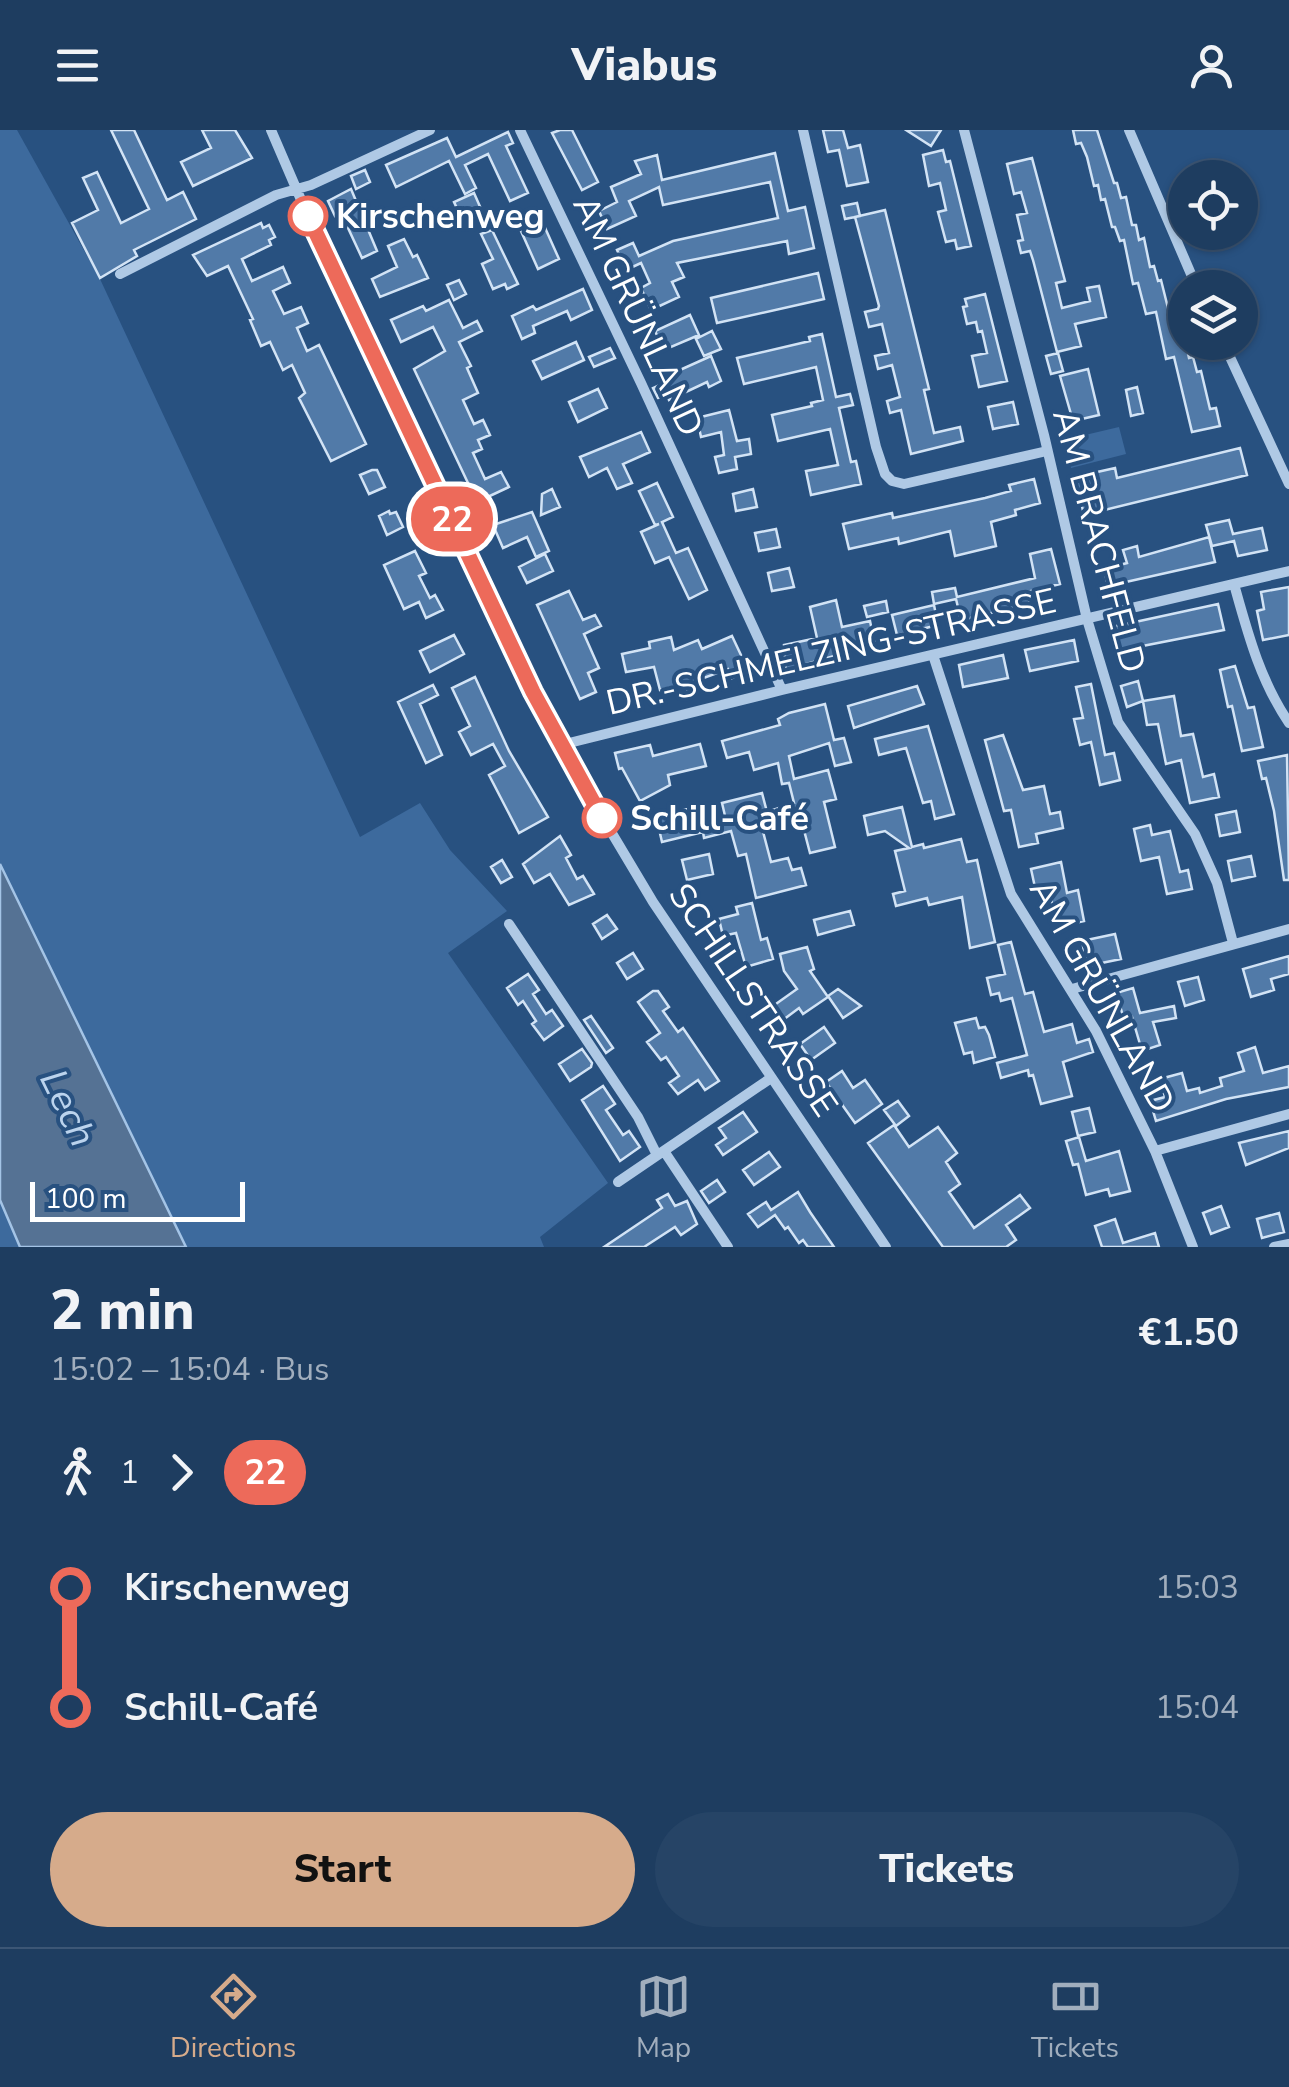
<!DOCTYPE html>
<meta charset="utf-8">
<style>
:root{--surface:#1e3d60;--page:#264466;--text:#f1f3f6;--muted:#a1aebd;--line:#3c5675;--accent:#d6ab8b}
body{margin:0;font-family:"Nunito Sans",sans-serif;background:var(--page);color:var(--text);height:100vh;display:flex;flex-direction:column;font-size:38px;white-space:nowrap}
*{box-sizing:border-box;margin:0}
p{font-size:32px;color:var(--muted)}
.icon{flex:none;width:55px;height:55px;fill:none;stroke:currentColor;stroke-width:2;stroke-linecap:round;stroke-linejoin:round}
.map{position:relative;height:1117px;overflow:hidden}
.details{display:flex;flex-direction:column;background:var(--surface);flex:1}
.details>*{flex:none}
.badge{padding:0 20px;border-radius:32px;font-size:35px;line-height:65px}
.fabs{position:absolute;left:1168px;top:30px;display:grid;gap:20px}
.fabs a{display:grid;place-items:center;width:90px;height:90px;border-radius:50%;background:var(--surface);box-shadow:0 2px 8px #0004,0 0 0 2px var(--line);font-size:50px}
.scale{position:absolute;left:30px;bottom:25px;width:215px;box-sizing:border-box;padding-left:10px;border:5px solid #fff;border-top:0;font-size:28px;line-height:35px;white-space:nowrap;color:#fff;-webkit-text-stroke:8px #285180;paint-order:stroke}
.map>.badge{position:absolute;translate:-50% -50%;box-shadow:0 0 0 5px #fff}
.legs{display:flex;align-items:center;gap:15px;height:110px;padding:0 50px;font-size:32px}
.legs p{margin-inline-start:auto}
.headline{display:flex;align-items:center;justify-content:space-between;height:170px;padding:0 50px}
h1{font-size:55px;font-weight:800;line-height:75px}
.button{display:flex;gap:20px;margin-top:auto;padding:20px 50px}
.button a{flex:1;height:115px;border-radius:60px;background:var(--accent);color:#111;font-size:40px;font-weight:800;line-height:115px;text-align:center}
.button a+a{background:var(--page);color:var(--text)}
ul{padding:0 50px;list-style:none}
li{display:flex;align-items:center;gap:35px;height:120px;font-size:38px}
li i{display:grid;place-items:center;width:15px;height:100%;margin:0 12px;background:currentColor}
li i::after{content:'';width:25px;height:25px;margin:-12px;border:8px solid;border-radius:50%;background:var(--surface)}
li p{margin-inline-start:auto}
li:first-child i{background:linear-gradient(#0000 50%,currentColor 0)}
li:last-child i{background:linear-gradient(currentColor 50%,#0000 0)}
header{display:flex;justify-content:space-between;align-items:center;height:130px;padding:0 50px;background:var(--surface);font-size:45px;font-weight:800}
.menu{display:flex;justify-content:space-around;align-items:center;height:140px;border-top:2px solid var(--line);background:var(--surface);font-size:28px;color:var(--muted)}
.menu a{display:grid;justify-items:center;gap:5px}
.menu .on{color:var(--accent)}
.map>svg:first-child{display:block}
.green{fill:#3d6a9d}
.water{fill:#557294;stroke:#a4c4e6;stroke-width:2.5}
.building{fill:#517aa8;stroke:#d2e3f5;stroke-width:2.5}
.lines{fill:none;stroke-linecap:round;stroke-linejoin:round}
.minor{stroke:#afc9e5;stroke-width:10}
.line-1-casing{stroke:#fff;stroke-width:22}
.line-1{stroke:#ed6a5a;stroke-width:15}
.stop-1-dot{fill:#fff;stroke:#ed6a5a;stroke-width:5}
.labels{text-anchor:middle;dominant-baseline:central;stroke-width:8;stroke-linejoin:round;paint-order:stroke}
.stop-label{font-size:35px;font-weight:bold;fill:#fff;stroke:#285180;text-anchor:start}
.street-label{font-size:35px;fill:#fff;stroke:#285180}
.water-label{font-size:38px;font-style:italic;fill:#bbd3ed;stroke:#285180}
</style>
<header><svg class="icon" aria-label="menu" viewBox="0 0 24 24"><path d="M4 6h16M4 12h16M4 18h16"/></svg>Viabus<svg class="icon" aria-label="person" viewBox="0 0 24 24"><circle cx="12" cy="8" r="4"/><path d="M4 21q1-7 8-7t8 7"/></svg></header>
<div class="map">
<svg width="1289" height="1117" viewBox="0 0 1289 1117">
<rect width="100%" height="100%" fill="#285180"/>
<!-- green -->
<path class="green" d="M0,0H17L100,149L360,707L420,673L450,720L507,781L448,823L608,1053L540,1107L544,1117H186L0,734Z
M1119,297L1126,324L1071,338L1064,310Z
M0,1070L20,1117H0Z"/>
<!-- water -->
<path class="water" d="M0,734L186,1117H20L0,1070Z"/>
<!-- building -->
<path class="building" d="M111,0H134L167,70L183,62L196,89L134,120L137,126L100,148L72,93L98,80L83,48L97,42L121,93L149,79Z
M202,0H235L252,28L193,56L181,32L211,18Z
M560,0H572L598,52L582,60L552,3Z
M823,0H843L848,18L860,15L868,52L847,56L839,20L828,22Z
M906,0H941L931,16Z
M1073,0H1097L1114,53H1117L1121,68L1126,67L1132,95H1136L1139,110L1144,108L1150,137L1154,136L1158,151L1161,150L1169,182L1185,178V191L1181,193L1189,228L1193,227L1197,242L1201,241L1210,279L1216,278L1220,296L1192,302L1174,227L1166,229L1156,182L1146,184L1138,153L1133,154L1124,110L1120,111L1115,97H1112L1105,69L1101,70L1098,55L1094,56L1087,27L1081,13L1076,14Z
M508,2L513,13L506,16L528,63L510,71L488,24L465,35L476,58L465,64L449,31L396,57L386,35L447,8L456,27Z
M943,20L946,32L950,31L971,116L957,119L955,110L946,112L938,82L946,80L940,53L929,56L923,25Z
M775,23L788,81L805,77L814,118L789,124L787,111L677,133L684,147L672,152L679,167L651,180L641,158L650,153L641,133L626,140L617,120L633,113L639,126L673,111L778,88L770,52L663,75L659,57L629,71L636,86L607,99L599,81L617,72L611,57L641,44L635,31L657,25L662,50Z
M1032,28L1065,151L1056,153L1062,178L1090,171L1087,158L1099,156L1106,187L1075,194L1081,216L1057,222L1033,130L1030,121L1021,123L1018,111L1023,110L1017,85L1027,83L1021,62L1014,64L1007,34Z
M365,40L370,52L356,59L351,46Z
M351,59L377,121L362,128L341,83L335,86L328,71Z
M474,63L485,88L466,97L454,72Z
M857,73L860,86L845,89L842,76Z
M885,80L929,259L924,260L934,303L960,297L963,311L911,324L901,280L890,283L887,271L900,267L892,235L878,239L875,226L889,223L882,194L869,197L865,182L878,179L879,176L855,87Z
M542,91L559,129L538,139L521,101Z
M261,93L263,98L269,95L275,107L269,110L271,115L242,129L252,151L283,137L290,153L273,161L284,184L301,177L308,193L297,198L307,221L319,215L366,314L331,331L299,268L305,263L292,235L283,240L270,212L261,216L250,190L253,189L228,136L207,146L193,125Z
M492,100L518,154L507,159L505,154L493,159L482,134L493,129L481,104Z
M404,109L413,127L417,125L428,148L380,167L372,149L397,137L388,116Z
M818,143L824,169L717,193L711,168Z
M459,150L466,164L454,170L447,155Z
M583,159L592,180L571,190L567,181L533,196L535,203L522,209L512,186L533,176L536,180Z
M985,164L1007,251L979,257L972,226L987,223L982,201L978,202L976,192L967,194L963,177L967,176L965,169Z
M449,170L463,198L477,191L482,201L459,212L471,236L467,238L478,263L463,270L474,294L483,290L490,305L478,310L482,319L473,323L485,349L501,342L509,357L477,372L414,239L445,221L433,197L401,212L391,190L423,176L426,181Z
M690,185L699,205L664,220L655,201Z
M712,201L721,219L704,226L696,209Z
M822,204L836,267L850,264L853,275L839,278L851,332L856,331L861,354L811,365L806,341L838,335L830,299L778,311L772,285L812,276L811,273L823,270L816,237L744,254L737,228L810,211L809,207Z
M576,212L584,230L542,249L533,231Z
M610,218L615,228L594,237L589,227Z
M1058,223L1063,241L1051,244L1046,226Z
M711,226L721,251L709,257L707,252L669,270L668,267L658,268L653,258L673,249L671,244Z
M1088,239L1099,285L1073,291L1060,246Z
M1137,257L1143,283L1131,286L1126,260Z
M598,259L607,278L578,292L569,272Z
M1013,272L1018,294L993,299L988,277Z
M729,280L737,311L749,309L751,324L735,327L737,339L719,343L715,327L724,325L721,302L701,307L697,288Z
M641,302L650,322L623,334L632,353L617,359L607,338L589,347L580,327Z
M1240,318L1247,345L1084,385L1075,347L1115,338L1117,348Z
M372,340H377L385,357L369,364L360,345Z
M1034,349L1040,373L1015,380L1016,385L991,392L996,416L955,426L950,401L899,414L898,408L849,419L843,394L892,383L893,388L985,368L1011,361L1009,355Z
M657,353L673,387L662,392L676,423L688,418L707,460L689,469L669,427L655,433L641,402L659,394L655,395L639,361Z
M552,359L560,377L541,385L542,364Z
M753,359L757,377L736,381L733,364Z
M389,381L390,384L396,382L403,397L387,405L379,386Z
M532,382L549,421L536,427L527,407L503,418L493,395Z
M1229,390L1233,404L1262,398L1267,420L1238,426L1234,411L1212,416L1206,395Z
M776,399L780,417L759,421L755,403Z
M1209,407L1215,432L1108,456L1104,439L1127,433L1123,420L1137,416L1139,427Z
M1051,419L1060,454L1027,462L1030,474L961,490L956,469L934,474L932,462L955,458L957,467L1035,448L1030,424Z
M415,421L426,443L419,446L430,468L435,465L443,480L426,488L419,472L404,479L384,435Z
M545,424L553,441L527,453L519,437Z
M789,438L794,457L772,461L768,443Z
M1289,457V505L1263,510L1257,481L1264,479L1261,462Z
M569,461L583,490L595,485L601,496L584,504L599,538L588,543L596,562L580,569L537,475Z
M836,470L842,497L870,491L874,511L840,518L841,524L786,540L784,515L817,508L810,477Z
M886,471L888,482L867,487L864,476Z
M1218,474L1224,500L1117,521L1112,497Z
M934,475L938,495L897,505L892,485Z
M454,505L464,524L430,542L420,521Z
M732,506L748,540L732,548L728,539L698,550L700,557L687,559L686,554L660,560L654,537L626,542L622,524L650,518L649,512L671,507L674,520L698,510L702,519Z
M1074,510L1078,531L1030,541L1025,520Z
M1003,525L1008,548L963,557L959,535Z
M1235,536L1248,578L1254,577L1263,617L1242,621L1232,576L1228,577L1220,540Z
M475,547L509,621L548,687L519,703L489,645L505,636L493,614L471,625L459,602L470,596L452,558Z
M1138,551L1143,571L1127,577L1121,556Z
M1091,554L1105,625L1114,623L1120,650L1100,655L1091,612L1080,615L1074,589L1083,588L1076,557Z
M433,555L438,565L420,574L442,625L426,633L398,572Z
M917,556L924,574L854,598L848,576Z
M1174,566L1181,606L1193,604L1203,647L1214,644L1219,667L1190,673L1181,630L1166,634L1158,594L1147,595L1143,571Z
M825,574L834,610L844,608L851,632L835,636L829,613L789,626L794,649L828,640L836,669L824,672L835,717L810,723L800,685L761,694L771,732L788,728L792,740L801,738L806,755L756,768L746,724L738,726L731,701L704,708L703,702L662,712L656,686L697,677L701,696L726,690L722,673L762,663L767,682L794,673L789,653L782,654L778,633L754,640L749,622L727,628L722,611L780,595L778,589L789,583Z
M928,596L954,684L935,689L931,671L923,673L906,618L879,625L875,609Z
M1003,605L1023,660L1044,656L1050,684L1060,682L1063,698L1036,704L1038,713L1019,717L1011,680L1004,681L985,610Z
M700,614L706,636L668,645L670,655L640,671L622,638L619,639L615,623L650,615L653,626Z
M1287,625L1289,750H1284L1274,681L1266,648L1262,649L1258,631Z
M902,677L912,717L923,714L924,718L961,709L967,732L977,730L995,812L970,818L962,767L929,775L927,768L896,776L893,764L905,761L895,721L909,718L885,701L868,705L864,686Z
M1236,681L1240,702L1220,706L1216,685Z
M1150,695L1152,705L1170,701L1180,742L1188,740L1192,759L1167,764L1159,727L1141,731L1134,699Z
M560,706L571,725L566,728L577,749L583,746L594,764L569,775L550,744L534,753L523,734Z
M709,724L713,744L687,750L682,730Z
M1251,726L1255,746L1232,751L1228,731Z
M502,730L512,747L501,753L491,737Z
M1061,732L1067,763L1078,760L1084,791L1057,797L1049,759L1036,762L1031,739Z
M752,773L761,810L767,808L773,829L746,837L736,803L723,806L719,789L738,784L736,777Z
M850,781L854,795L818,805L814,790Z
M607,785L617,799L602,809L593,794Z
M1115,804L1121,829L1087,836L1082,811Z
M1011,812L1025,864L1033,862L1044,902L1072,894L1077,913L1089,909L1093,922L1063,932L1072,966L1041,974L1033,945L1029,946L1028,940L1001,948L997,933L1027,925L1012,868L1001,871L999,863L991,865L987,848L1005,844L998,815Z
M807,817L814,839L810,841L828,867L803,884L799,878L783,890L773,876L797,859L784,841L780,824Z
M633,823L643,839L627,849L617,833Z
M1289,826V844L1271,849L1274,860L1251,867L1243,839Z
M528,844L539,860L533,864L546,884L552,880L563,896L544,910L532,894L536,891L523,871L518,875L507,858Z
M1198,847L1204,870L1185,876L1178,852Z
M1133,858L1140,883L1174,876L1176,888L1153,892L1160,915L1142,921L1132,887L1124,889L1116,863Z
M838,859L861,876L843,888L828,866Z
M653,861H658L669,877L663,881L678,902L683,898L719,951L705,960L698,950L678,964L669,953L679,946L666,927L661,930L647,912L660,903L638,872Z
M591,886L613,918L606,923L584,890Z
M976,888L979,898L985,897L989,905L995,927L974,933L972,922L964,924L955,893Z
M824,897L835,913L811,930L800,914Z
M1255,917L1263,943L1289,936V957L1226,969L1156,991L1150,971L1165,967L1160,949L1182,943L1187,961L1199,958L1200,963L1222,956L1220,948L1244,941L1238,923Z
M582,919L592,933L591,937L570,951L559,934Z
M842,941L853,958L865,950L882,974L855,993L826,952Z
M603,956L615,974L606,980L623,1005L629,1001L640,1017L620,1031L582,970Z
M898,971L909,986L896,996L884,980Z
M1089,978L1095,1002L1078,1006L1072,982Z
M743,982L757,1002L723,1025L716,1015L726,1008L719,998Z
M894,995L909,1017L938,997L957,1023L946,1032L960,1054L949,1062L974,1098L1020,1065L1030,1078L1006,1095L1016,1110L1006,1117H943L868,1013Z
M1289,1001V1018L1246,1035L1239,1013Z
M1079,1007L1086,1031L1119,1021L1130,1061L1110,1066L1108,1059L1086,1065L1078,1034L1073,1035L1066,1011Z
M769,1022L780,1037L754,1055L743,1040Z
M717,1050L725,1062L709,1073L701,1061Z
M798,1062L810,1082L834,1117H808L803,1110L799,1113L788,1097L785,1099L775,1085L758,1097L748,1084L766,1072L771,1080Z
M668,1064L675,1076L687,1071L697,1094L681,1105L675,1097L644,1117H604L662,1078L657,1070Z
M1221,1076L1229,1097L1211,1104L1203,1083Z
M1279,1083L1284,1102L1262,1108L1257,1089Z
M1115,1089L1123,1113L1155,1103L1159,1117H1102L1095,1096Z"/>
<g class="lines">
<!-- minor -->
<path class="minor" d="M271,0L308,86L533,562L576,643L653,772L886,1117
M520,0L641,253L782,560
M803,0L876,317L885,344L892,351L904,354L1047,321
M964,0L1044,305L1087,489L1118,592L1195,704L1217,753L1233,813
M1129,0L1197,158
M120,144L276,65L311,55L430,0
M1223,212L1289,354
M1234,454C1248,504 1260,550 1289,593
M933,525L1011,764L1096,901L1155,1021L1193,1117
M561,615L782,560L1289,441
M509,794L638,987L657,1025
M1072,859L1289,799
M664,1021L728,1117
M1155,1021L1289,984
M618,1052L771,948
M1274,1117L1289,1114"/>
</g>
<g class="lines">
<defs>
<path id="line-1" d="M308,86L533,562L602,688"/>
</defs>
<!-- line-1 casing -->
<use href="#line-1" class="line-1-casing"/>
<!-- line-1 -->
<use href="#line-1" class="line-1"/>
</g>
<!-- markers -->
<g class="stop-1-dot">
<circle cx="308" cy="86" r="18"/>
<circle cx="602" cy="688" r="18"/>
</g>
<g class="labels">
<!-- stop labels -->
<g class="stop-label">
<text x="336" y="86">Kirschenweg</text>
<text x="630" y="688">Schill-Café</text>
</g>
<!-- street labels -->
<g class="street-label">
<text transform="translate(638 186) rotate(65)">AM GRÜNLAND</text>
<text transform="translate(1099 411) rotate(75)">AM BRACHFELD</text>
<text transform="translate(831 522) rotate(-13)">DR.-SCHMELZING-STRASSE</text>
<text transform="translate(1102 866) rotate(61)">AM GRÜNLAND</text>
<text transform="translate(753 870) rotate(56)">SCHILLSTRASSE</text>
</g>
<!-- water labels -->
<g class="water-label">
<text transform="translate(68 978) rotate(64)">Lech</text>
</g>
</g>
</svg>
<div class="fabs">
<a><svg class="icon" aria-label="locate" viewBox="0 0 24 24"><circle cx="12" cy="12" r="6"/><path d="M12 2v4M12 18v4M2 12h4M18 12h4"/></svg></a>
<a><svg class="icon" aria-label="layers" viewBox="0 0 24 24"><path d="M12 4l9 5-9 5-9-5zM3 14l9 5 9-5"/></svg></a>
</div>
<div class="scale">100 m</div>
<b class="badge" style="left:452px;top:389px;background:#ed6a5a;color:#fff">22</b>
</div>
<section class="details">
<div class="headline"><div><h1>2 min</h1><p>15:02 – 15:04 · Bus</p></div><b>€1.50</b></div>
<div class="legs"><svg class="icon" aria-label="walk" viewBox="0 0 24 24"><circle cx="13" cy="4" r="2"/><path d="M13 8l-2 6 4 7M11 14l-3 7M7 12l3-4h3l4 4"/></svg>1<svg class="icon" aria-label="forward" viewBox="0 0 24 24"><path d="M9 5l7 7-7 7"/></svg><b class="badge" style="background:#ed6a5a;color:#fff">22</b></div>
<ul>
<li><i style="color:#ed6a5a"></i><b>Kirschenweg</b><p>15:03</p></li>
<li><i style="color:#ed6a5a"></i><b>Schill-Café</b><p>15:04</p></li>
</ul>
<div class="button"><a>Start</a><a>Tickets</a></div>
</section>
<nav class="menu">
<a class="on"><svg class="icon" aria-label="directions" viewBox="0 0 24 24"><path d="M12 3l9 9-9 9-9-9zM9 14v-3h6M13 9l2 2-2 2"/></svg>Directions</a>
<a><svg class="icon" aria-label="map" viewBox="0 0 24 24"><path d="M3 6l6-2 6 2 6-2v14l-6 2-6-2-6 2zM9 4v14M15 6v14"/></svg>Map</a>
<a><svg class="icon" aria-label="tickets" viewBox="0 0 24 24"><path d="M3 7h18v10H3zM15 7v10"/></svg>Tickets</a>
</nav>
